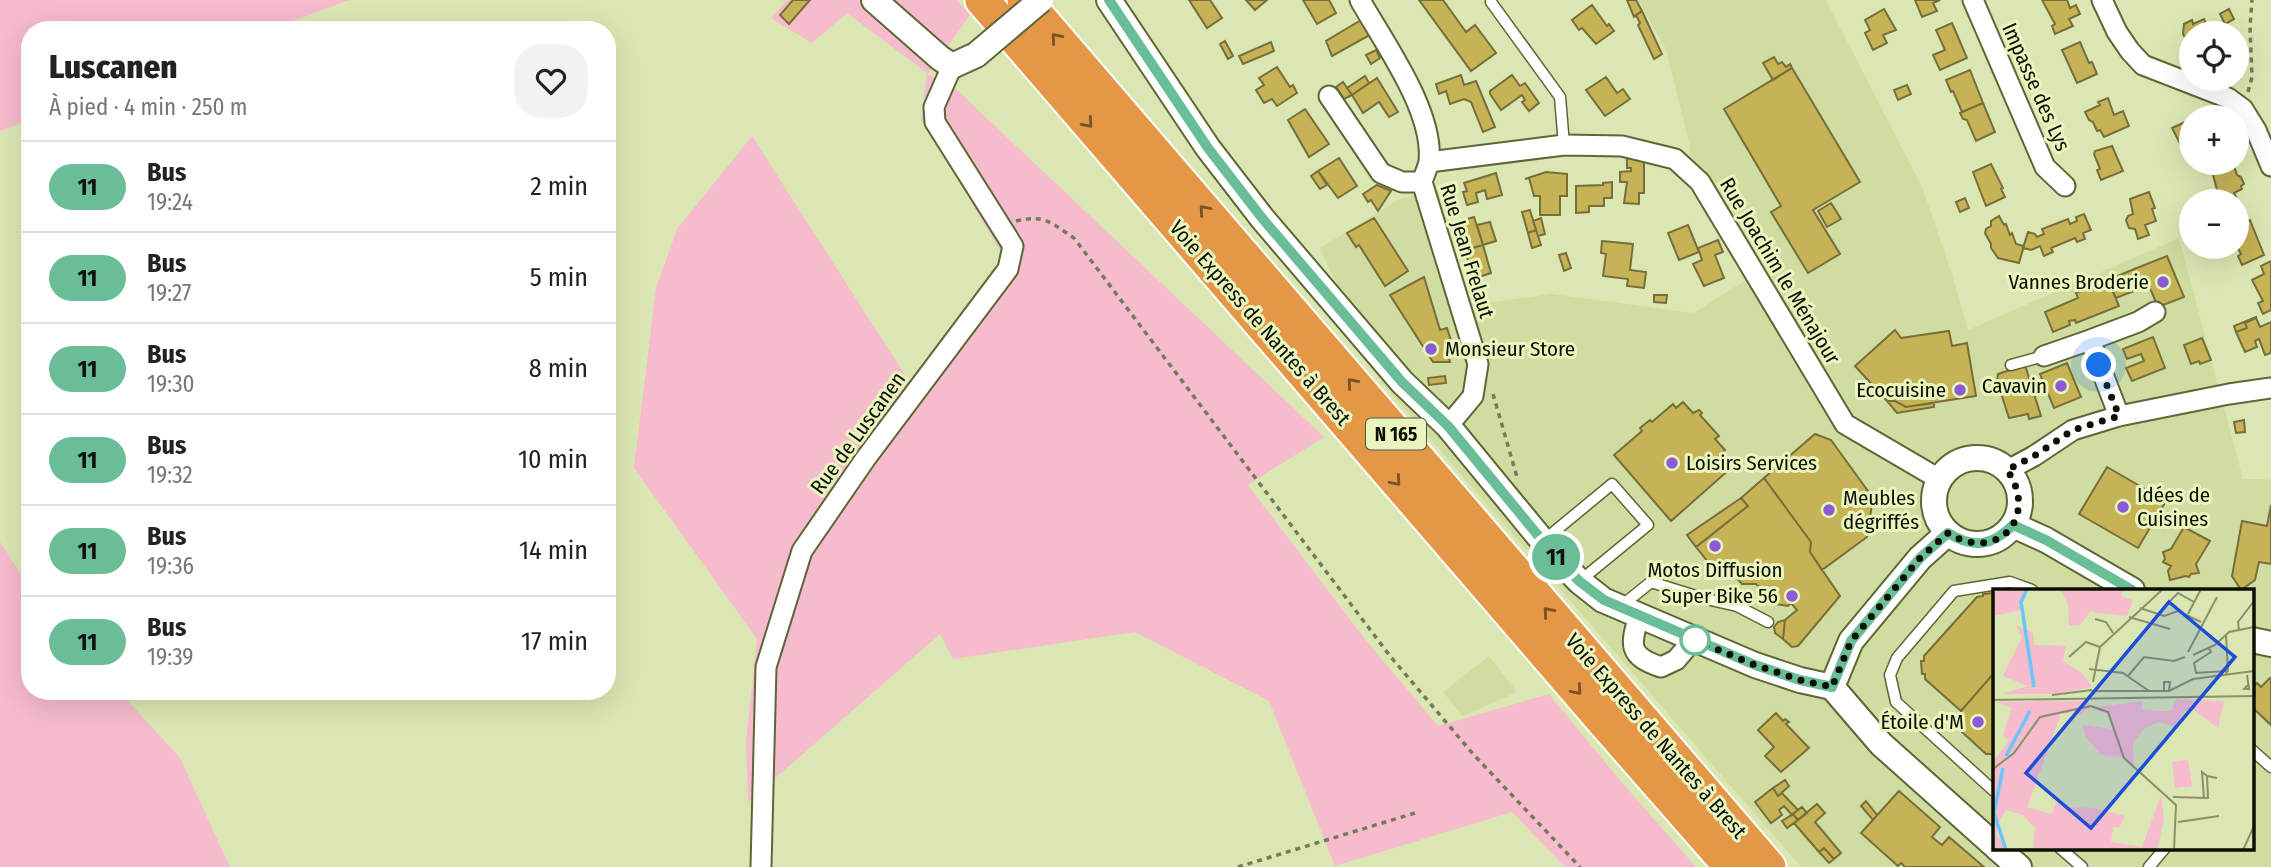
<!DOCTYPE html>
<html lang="fr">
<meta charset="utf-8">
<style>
:root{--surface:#fff;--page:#f2f2f2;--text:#222;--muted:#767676;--line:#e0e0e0}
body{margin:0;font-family:"Fira Sans Condensed",sans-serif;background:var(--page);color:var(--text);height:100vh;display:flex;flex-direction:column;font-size:26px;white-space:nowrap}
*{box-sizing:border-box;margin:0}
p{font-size:23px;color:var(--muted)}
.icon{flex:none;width:38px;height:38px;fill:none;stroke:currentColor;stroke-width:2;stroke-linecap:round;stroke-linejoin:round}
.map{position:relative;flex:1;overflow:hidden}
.drawer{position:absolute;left:21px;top:21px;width:595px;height:679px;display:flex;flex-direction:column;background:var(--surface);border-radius:28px;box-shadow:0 7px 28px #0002}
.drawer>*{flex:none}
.badge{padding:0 14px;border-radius:23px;font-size:24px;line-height:46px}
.fabs{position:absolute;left:2179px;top:21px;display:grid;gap:14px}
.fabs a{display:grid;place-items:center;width:70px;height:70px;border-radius:50%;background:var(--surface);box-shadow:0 7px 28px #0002;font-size:35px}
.you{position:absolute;width:35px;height:35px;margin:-18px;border:5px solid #fff;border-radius:50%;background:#1a73e8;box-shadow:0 0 0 10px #1a73e833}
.map>.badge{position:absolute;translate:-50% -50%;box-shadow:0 0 0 4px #fff}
.round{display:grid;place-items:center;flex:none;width:74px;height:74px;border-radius:28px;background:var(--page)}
.head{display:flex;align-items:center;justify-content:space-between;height:119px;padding:0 28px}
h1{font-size:33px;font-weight:800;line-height:52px}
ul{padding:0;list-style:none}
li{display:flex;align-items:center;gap:21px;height:91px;padding:0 28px;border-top:2px solid var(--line)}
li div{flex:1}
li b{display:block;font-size:26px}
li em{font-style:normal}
li .badge{min-width:77px;font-weight:700;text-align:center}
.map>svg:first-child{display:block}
.built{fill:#cfdda0;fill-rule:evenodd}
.green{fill:#f6bbcd}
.building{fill:#c5b356;stroke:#786e3b;stroke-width:2}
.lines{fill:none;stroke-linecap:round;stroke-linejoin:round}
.service-casing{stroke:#5d6736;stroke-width:13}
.minor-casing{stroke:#5d6736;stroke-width:23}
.tertiary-casing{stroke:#5d6736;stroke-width:28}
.trunk-casing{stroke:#fff;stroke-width:37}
.path{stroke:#737b59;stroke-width:3.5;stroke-dasharray:5 5;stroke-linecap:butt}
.service{stroke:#fff;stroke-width:10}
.minor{stroke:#fff;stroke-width:19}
.tertiary{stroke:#fff;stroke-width:24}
.trunk{stroke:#e49747;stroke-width:33}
.tertiary-bridge-casing{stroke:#5d6736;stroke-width:28;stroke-linecap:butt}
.tertiary-bridge{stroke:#fff;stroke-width:24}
.oneway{stroke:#785424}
.line-casing{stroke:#fff;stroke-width:16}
.line{stroke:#69bd97;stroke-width:10}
.walk{stroke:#0d1001;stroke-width:7;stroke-dasharray:0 12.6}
.poi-dot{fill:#8a5bd4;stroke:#e8f5bf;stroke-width:2.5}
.stop-dot{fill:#fff;stroke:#69bd97;stroke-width:3.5}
.labels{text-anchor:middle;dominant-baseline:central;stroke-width:6;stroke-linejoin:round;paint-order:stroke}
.shield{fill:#e8f5bf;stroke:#4f553a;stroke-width:2}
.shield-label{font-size:19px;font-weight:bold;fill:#0d1001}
.street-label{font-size:21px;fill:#0d1001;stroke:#e8f5bf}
.poi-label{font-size:21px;fill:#0d1001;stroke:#e8f5bf;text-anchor:end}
.inset-river{fill:none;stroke:#6dc4fb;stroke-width:3.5}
.inset-road{fill:none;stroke:#89916b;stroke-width:2}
.view{fill:#1d4ed8;fill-opacity:0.15;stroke:#1d4ed8;stroke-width:3.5}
.inset-edge{fill:none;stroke:#0d1001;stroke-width:3.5}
</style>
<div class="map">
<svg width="2271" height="867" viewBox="0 0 2271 867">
<rect width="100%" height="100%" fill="#dbe7b2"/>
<!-- built -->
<path class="built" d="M1638,0H1826L1923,189L1952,274L1968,330L2179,238L2243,479H2271V867H1801L1381,382L1320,248L1398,200L1437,188L1471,305L1552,294L1693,313L1749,278L1688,182L1690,147L1666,49ZM1994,590H2252V848H1994Z
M1489,656L1517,692L1463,716L1443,692Z"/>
<!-- green -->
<path class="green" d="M0,0H349L269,30H30V120L0,131Z
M787,0H957L970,15L928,74L957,90L1324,437L1248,485L1364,638L1438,726L1549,694L1619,779L1696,867H1565L1512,812L1335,866L1269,701L1135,632L953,659L940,634L748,802L746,741L757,639L634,468L656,288L677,229L752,136L910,383L996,271L1001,252L921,119L927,73L847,13L812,43L771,18Z
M0,542L30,588V691H119L180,758L230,867H0Z"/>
<!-- building -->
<path class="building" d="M793,0H810L789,24L780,15Z
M1189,0H1210L1222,18L1207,28Z
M1246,0H1267L1255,10Z
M1303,0H1329L1336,13L1317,24Z
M1419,0H1443L1466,32L1475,25L1496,53L1471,71Z
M1627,0H1636L1642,11L1634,17Z
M1915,0H1940L1933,3L1937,11L1922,17Z
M2042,0H2067L2070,8L2076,5L2080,14L2069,19L2073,26L2055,34L2052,26L2055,24Z
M1592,5L1607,26L1609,24L1614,31L1596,44L1582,28L1579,30L1572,20Z
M1884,9L1896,30L1883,35L1887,43L1873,50L1865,33L1870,30L1865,20Z
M2229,9L2234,19L2225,24L2220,14Z
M1642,11L1662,54L1654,59L1638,25L1640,23L1636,15Z
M2204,19L2209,31L2211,30L2213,33H2191V48L2183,34L2184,24L2192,20L2193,24Z
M1361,20L1370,35L1332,56L1326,41Z
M1952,23L1967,58L1940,70L1933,55L1945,50L1936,30Z
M1225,41L1233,56L1228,59L1220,44Z
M1271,42L1274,51L1243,64L1239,56Z
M2080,42L2089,63L2092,62L2097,74L2077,83L2062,50Z
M1376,50L1380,58L1371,64L1366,55Z
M1774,57L1778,64L1782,62L1786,67L1790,64L1792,68L1773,80L1763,63Z
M1277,67L1290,87L1293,85L1297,93L1277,106L1272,99L1264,103L1256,90L1264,85L1259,78Z
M1792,68L1860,182L1813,210L1840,254L1808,273L1771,212L1781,206L1724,109Z
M1970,70L1983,103L1962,112L1953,91L1951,92L1946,80Z
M1461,75L1464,85L1476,81L1495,127L1483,132L1471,102L1464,99L1450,104L1446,91L1439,94L1436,84Z
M1512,75L1520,86L1525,83L1539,103L1529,111L1522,102L1525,100L1522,95L1501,110L1490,94V91Z
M1365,76L1369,83L1352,95L1347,88Z
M1606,77L1617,93L1623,89L1630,99L1605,116L1586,90Z
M1377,78L1398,112L1389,117L1379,102L1363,113L1352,95Z
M1343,82L1352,95L1344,99L1336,87Z
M1907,85L1911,94L1898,100L1894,90Z
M2108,98L2114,115L2123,111L2129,126L2104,137L2100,130L2097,131L2093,122L2089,120L2085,112L2100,105L2098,102Z
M1983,103L1995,132L1976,141L1967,120L1963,119L1960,113Z
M1305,109L1329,144L1309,157L1288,120Z
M2191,119V160L2189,161L2172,128Z
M2112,146L2123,171L2101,180L2097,170L2100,169L2094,154L2095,151Z
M1627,157L1644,160V193H1639V204L1624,203L1627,182H1620V172L1631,171V168H1627Z
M1339,158L1357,186L1338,198L1318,171Z
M2210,163H2233L2237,175L2241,177L2244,184L2241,186L2242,189L2234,193L2236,197L2225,201L2222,195L2218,194Z
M1991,164L2003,188L2001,189L2005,197L1986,206L1973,172Z
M1318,171L1327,185L1320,189L1311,176Z
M1546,172L1567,174V196H1560V215H1540V196H1534L1529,178L1525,179Z
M1496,173L1502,195L1487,199L1485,190L1476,193L1478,202L1467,205L1463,192L1467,191L1464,183Z
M1612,182V198H1604V206H1589V212L1576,213V186L1603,185V183Z
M1377,185L1391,191L1378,211L1371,200L1368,202L1363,194Z
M2149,192L2155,208L2152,209L2156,221L2145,225L2149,235L2138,239L2135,229L2129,228L2126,220L2128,216L2133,214L2130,199Z
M1965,198L1969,208L1960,212L1956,202Z
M1831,203L1841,219L1827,227L1818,211Z
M1530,210L1536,230L1528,233L1522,212Z
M2084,214L2091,230L2083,233L2085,239L2077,242L2075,238L2051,248L2053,252L2044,256L2040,246L2031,250L2023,248L2028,232L2035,234L2037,237L2044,234L2042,229L2068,219L2070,224L2077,221L2076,217Z
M1999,216L2004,225L2006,224L2010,235L2012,233L2016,244L2024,246L2019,263L1998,258L1991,248V244L1985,233L1986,229L1991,226V221Z
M1474,217L1483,245L1465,250L1457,222Z
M1374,218L1408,271L1385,286L1359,245L1356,247L1347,233Z
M1541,218L1545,234L1538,236L1533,221Z
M2250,220L2264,255L2242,265L2238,256L2241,254L2236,245V226Z
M1490,222L1496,241L1483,245L1477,225Z
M1688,225L1699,252L1679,260L1668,233Z
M1536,230L1541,245L1532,248L1528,233Z
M1718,240L1723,252L1715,255L1724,278L1704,286L1693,264L1702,260L1698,248Z
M1602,241L1633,244L1630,270L1646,272L1644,288L1627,286L1628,279L1603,276L1606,254L1601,253Z
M1483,245L1491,273L1473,279L1465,250Z
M1566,253L1571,268L1564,271L1559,255Z
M2167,256L2184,297L2158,307L2147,281L2140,284L2134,269Z
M2271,261V310L2263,314L2258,303L2263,301L2252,280L2264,274L2261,266Z
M2134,269L2142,288L2116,298L2108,280Z
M1424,277L1440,330L1447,328L1454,350L1447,352L1450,362H1433L1390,295Z
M2108,280L2119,306L2076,323L2075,320L2069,321L2070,325L2053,332L2045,312L2078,298L2076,293Z
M1654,295H1667L1666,303L1654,302Z
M2256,317V318L2245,323L2247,328L2236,332L2234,326Z
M2256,318L2260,327L2271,322V353L2265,355L2259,339L2255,341L2257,347L2245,352L2236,332L2247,328L2245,323Z
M1895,330L1901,338L1949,331L1952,346L1967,343L1976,396L1906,407L1895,401H1887L1855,366Z
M2153,337L2165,368L2132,381L2126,368L2144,361L2141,354L2127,359L2123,349Z
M2202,338L2211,360L2200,364L2199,361L2191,364L2184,345Z
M2067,363L2081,397L2054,408L2040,374Z
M2025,365L2041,416L2029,419L2028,414L2009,418L1997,381L1998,374Z
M1445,376L1446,383L1429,385L1428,378Z
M1887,401H1895L1906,407L1934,403V407L1897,413Z
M1683,402L1693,413L1699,410L1702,413L1700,415L1719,436L1715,439L1725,450L1719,456L1730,469L1671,521L1614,455L1642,431L1640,428L1650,420L1652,422L1673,404L1676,408Z
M2244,420L2245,432L2236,433L2234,422Z
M1815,434L1831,440L1873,498L1867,537L1822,570L1810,552L1811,542L1764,478Z
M2107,467L2166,501L2138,548L2079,514Z
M1764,478L1811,542L1810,552L1840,596L1798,646L1792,647L1783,639L1785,620L1797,610L1791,603L1788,606L1775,604L1756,584H1742L1727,567L1725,569L1712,567L1696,547L1748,506L1741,498Z
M1741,498L1748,506L1696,547L1687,535Z
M2271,505V564L2259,562L2255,580L2241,590L2232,576L2242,521L2267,526Z
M2184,527L2210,541L2196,564L2199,573L2191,574L2189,577L2186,576L2170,580L2168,571L2171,566L2163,562L2165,559L2163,552L2171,549Z
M1993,593L1994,673L1961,711L1925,679V674H1922L1921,661H1924V656L1977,597L1983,596V594Z
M1785,620L1783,639L1775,633L1774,627L1778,622Z
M1994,673V754H1986L1962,732L1961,711Z
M2270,678L2271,679V725L2252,707V696L2255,693L2252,688L2257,683L2261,687Z
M1776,713L1783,721L1785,719L1789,722L1786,724L1809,748L1781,772L1765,756L1774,747L1758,730Z
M1785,780L1789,786L1778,796L1773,788Z
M1773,788L1778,796L1782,793L1798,810L1792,815L1784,806L1779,810L1782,815L1771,823L1755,802Z
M1899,791L1940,827L1932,837L1942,845L1949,837L1984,867H1905L1901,863L1898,866L1861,833Z
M1866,801L1877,815L1873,820L1861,806Z
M1817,804L1825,813L1815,822L1841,853L1834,859L1824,848L1819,852L1794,823Z
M1802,807L1807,813L1798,820L1793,814Z
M1793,814L1798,820L1787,828L1782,821Z
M1824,848L1834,859L1829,863L1819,852Z"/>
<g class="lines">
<defs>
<path id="service" d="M1491,2L1560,97L1564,145
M2011,365L2044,356
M1543,541L1612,484L1648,525L1581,580
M1620,607L1651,582L1702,598L1737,606L1768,622
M2252,750L2271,767
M1994,791L1896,702L1890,675L1897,658L1954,591L2010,582L2032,590
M2060,848L2082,867
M2149,867L2165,848"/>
<path id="minor" d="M1360,0C1384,43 1434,111 1429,161C1428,168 1424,175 1422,182L1478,364L1473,396L1448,426
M1973,0L2045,167L2065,186
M2102,0L2117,32L2130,51L2143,65L2228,98L2243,109L2256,130L2271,166
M1329,96L1381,173L1402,182H1422
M1429,162L1564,145L1622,146L1675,159L1700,182L1845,424L1939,479
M2044,356L2090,340
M2119,416L2090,340L2138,322L2155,312
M2008,470L2034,456L2073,430L2119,416L2229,394L2271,388
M1639,616C1630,645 1628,656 1661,667L1676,660L1694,639
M761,867L766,667L802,551L866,458L1008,269L1013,246L935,122L934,107L952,66"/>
<path id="tertiary" d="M874,0L940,58L952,66L976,55
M1109,0L1208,148L1262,218L1402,382L1448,426L1555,556L1579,581L1603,600L1755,665L1800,680L1832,687L1881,744L1994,845
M1934 501a43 43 0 1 1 86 0a43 43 0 1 1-86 0Z
M2013,525L2046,540L2132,590
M2252,640L2271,644
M1832,687L1851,641L1920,558L1948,533
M1997,848L2019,867"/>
<path id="trunk" d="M982,0L1604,722L1731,867
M1024,0L1769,867"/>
</defs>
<!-- service casing -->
<use href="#service" class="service-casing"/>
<!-- minor casing -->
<use href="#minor" class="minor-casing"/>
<!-- tertiary casing -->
<use href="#tertiary" class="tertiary-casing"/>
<!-- trunk casing -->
<use href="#trunk" class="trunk-casing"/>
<!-- path -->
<path class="path" d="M2248,92L2252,77L2250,27L2252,0
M1016,221C1045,214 1051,223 1074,238L1390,656L1473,754L1580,867
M1493,394L1517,477
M1238,867L1415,813"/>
<!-- service -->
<use href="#service" class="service"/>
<!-- minor -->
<use href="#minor" class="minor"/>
<!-- tertiary -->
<use href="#tertiary" class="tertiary"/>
<!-- trunk -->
<use href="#trunk" class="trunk"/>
<defs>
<path id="tertiary-bridge" d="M976,55L1041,0"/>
</defs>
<!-- tertiary-bridge casing -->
<use href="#tertiary-bridge" class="tertiary-bridge-casing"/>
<!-- tertiary-bridge -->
<use href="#tertiary-bridge" class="tertiary-bridge"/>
</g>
<!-- one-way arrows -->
<defs><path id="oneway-chevron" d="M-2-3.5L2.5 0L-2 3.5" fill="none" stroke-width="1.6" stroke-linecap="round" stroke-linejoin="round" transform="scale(1.75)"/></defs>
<g class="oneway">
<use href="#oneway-chevron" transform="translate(1056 38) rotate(-131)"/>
<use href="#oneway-chevron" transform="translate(1088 123) rotate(49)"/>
<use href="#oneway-chevron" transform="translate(1204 210) rotate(-131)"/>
<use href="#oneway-chevron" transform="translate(1352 383) rotate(-131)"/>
<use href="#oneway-chevron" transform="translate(1396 481) rotate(49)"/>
<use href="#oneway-chevron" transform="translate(1548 612) rotate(-131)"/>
<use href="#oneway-chevron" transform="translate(1577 690) rotate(49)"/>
</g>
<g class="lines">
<defs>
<path id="line" d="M1109,0L1208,148L1262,218L1402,382L1448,426L1555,556L1579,581L1604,600L1755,665L1800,680L1832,687L1851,641L1920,558L1948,533C1974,549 1992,546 2013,525L2046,540L2132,590"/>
</defs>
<!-- line casing -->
<use href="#line" class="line-casing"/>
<!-- line -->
<use href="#line" class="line"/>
<!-- walk -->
<path class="walk" d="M1695,640L1755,665L1800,680L1832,687L1851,641L1920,558L1948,533C1997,564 2040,517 2007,470L2034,456L2073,430L2119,416L2099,365"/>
</g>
<!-- markers -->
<g class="poi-dot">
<circle cx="2163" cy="282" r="7"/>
<circle cx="1431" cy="349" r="7"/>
<circle cx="2061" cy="386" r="7"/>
<circle cx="1960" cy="390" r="7"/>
<circle cx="1672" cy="463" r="7"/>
<circle cx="2123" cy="507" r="7"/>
<circle cx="1829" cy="510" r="7"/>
<circle cx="1715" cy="546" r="7"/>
<circle cx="1792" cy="596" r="7"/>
<circle cx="1978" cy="722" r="7"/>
</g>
<circle class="stop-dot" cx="1695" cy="640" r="14"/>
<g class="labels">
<!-- shield labels -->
<rect class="shield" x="1366" y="418.5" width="60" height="31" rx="5"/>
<g class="shield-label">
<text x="1396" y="434">N 165</text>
</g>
<!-- street labels -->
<g class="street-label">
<text transform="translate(2036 87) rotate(66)">Impasse des Lys</text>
<text transform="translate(1467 251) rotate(73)">Rue Jean Frelaut</text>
<text transform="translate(1780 271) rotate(59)">Rue Joachim le Ménajour</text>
<text transform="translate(1260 323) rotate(49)">Voie Express de Nantes à Brest</text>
<text transform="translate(858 433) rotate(-54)">Rue de Luscanen</text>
<text transform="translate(1656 736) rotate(49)">Voie Express de Nantes à Brest</text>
</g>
<!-- poi labels -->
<g class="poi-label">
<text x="2149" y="282">Vannes Broderie</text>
<text x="1445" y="349" text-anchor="start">Monsieur Store</text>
<text x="2047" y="386">Cavavin</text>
<text x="1946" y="390">Ecocuisine</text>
<text x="1686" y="463" text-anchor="start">Loisirs Services</text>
<text x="2137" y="495" text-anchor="start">Idées de<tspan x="2137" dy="24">Cuisines</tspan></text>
<text x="1843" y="498" text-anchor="start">Meubles<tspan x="1843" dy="24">dégriffés</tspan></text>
<text x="1715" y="570" text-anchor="middle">Motos Diffusion</text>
<text x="1778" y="596">Super Bike 56</text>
<text x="1964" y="722">Étoile d'M</text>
</g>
</g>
<!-- overview -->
<g transform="translate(1993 589)">
<rect width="261" height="261" fill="#dbe7b2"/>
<path d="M0,0H33L28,21L0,27ZM67,0H131L128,7L140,11L134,27L97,23L87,36L76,37L75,15ZM23,36L40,44L41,56L73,57L70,72L89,84L99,98L61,105H9L35,97L10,87L29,48ZM183,111L231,112L225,139L201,121L190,122L183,138L166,133L152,139L140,154L141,179L129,168L108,166L93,148L90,136L119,140L115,125L97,119L83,127L82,123L68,125L34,218L59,225L63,213L70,218L101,219L132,227L126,239L120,238L118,253L149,258L168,206L171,231L164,261H40L42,239L30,226L13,221L4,236V247L16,261H0V172L16,152L10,146L19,119L3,113L95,112L97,119L149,112V121L167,122H178ZM195,171L199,197L182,199L179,173Z" fill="#f6bbcd"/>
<path class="inset-river" d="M34,0L28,13L41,98M13,167L37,122M10,179L1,224L13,261"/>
<path class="inset-road" d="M175,14L185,4L201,13M147,19L171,27L185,22L208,33M195,25L208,0M136,28L177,40M102,30L113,33L120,44M246,41L245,33L261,12M233,46L235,83M216,59L218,63L201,74L203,84L233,82L234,86M195,63L224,8M200,66L222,56L236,43L261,38M76,68L93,53L107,58M96,80L130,84L156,102M254,86L256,100H251L255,96M135,87L151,68L181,72L192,68M100,93L107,58L170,0M99,102H176L200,90L261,82M171,102V93H177L176,102M59,106L99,101M0,111L261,107M98,117L115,123L131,169L183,216L181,261M0,180L21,164L47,128L98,117M180,208L215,209L214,187L224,189M211,209L209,183L214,187M185,233L226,227M250,261L261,237"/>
<path class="view" d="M176,13L242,68L98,239L33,184Z"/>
<rect width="261" height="261" class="inset-edge"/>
</g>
</svg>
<div class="fabs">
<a><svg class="icon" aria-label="locate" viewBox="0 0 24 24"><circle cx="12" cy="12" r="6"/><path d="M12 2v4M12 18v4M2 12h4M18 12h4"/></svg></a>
<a>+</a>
<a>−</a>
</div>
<div class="you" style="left:2099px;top:365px"></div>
<b class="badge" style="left:1556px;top:557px;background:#69bd97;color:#111">11</b>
<section class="drawer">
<div class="head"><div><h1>Luscanen</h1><p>À pied · 4 min · 250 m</p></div><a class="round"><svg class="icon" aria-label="heart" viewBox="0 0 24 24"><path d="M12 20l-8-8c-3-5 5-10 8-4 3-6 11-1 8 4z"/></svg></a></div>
<ul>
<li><span class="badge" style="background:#69bd97;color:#111">11</span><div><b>Bus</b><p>19:24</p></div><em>2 min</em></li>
<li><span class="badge" style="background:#69bd97;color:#111">11</span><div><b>Bus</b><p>19:27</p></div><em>5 min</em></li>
<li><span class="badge" style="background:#69bd97;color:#111">11</span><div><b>Bus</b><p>19:30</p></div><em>8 min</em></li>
<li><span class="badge" style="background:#69bd97;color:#111">11</span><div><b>Bus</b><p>19:32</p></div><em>10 min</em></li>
<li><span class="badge" style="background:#69bd97;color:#111">11</span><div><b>Bus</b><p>19:36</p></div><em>14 min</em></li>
<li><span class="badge" style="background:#69bd97;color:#111">11</span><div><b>Bus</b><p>19:39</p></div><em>17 min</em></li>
</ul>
</section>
</div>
